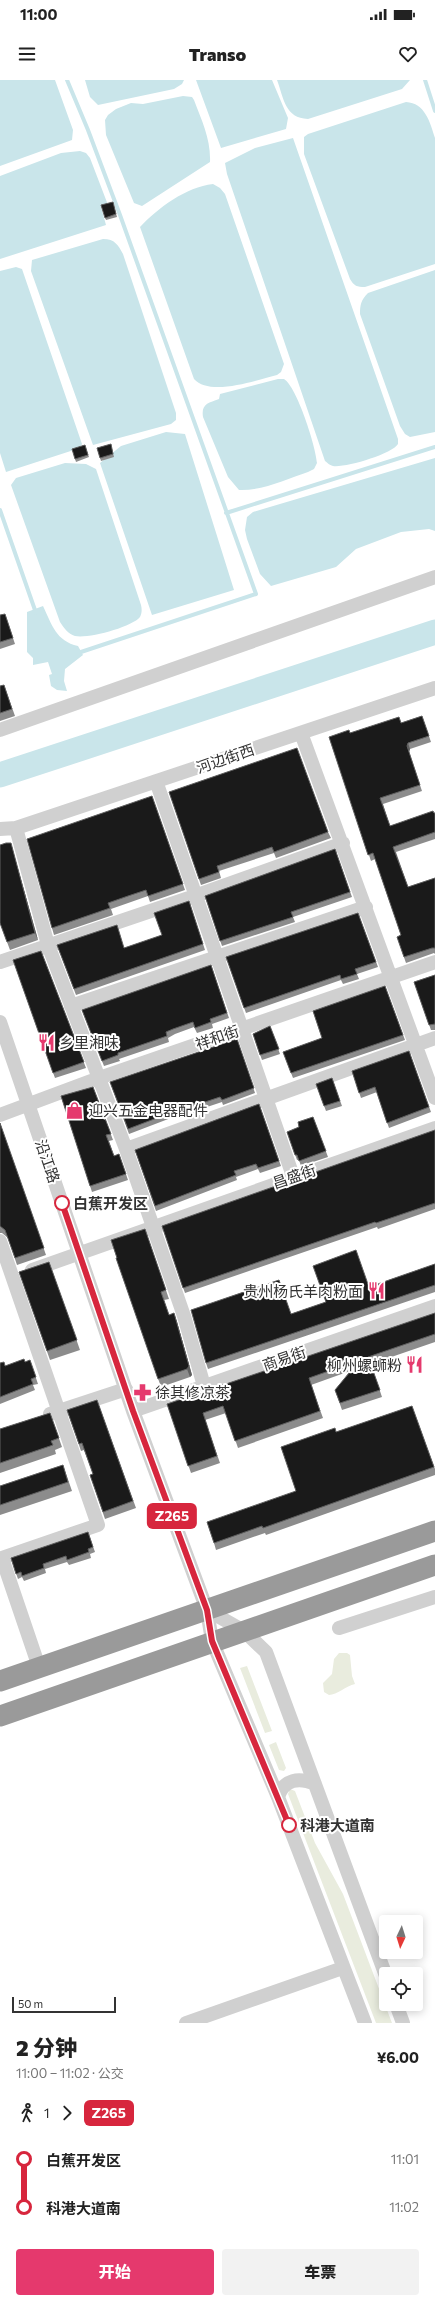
<!DOCTYPE html>
<html lang="zh">
<meta charset="utf-8">
<style>
:root{--surface:#fff;--page:#f2f2f2;--text:#222;--muted:#767676;--accent:#e5396d}
body{margin:0;font-family:Commissioner,"Noto Sans SC",sans-serif;background:var(--page);color:var(--text);height:100vh;display:flex;flex-direction:column;font-size:15px;white-space:nowrap}
*{box-sizing:border-box;margin:0}
p{font-size:13px;color:var(--muted)}
.icon{flex:none;width:22px;height:22px;fill:none;stroke:currentColor;stroke-width:2;stroke-linecap:round;stroke-linejoin:round}
.map{position:relative;height:1943px;overflow:hidden}
.sheet{display:flex;flex-direction:column;background:var(--surface);flex:1}
.sheet>*{flex:none}
.badge{padding:0 8px;border-radius:6px;font-size:14px;line-height:26px}
.needle{width:26px;rotate:184deg}
.fabs{position:absolute;left:379px;top:1835px;display:grid;gap:8px}
.fabs a{display:grid;place-items:center;width:44px;height:44px;border-radius:4px;background:var(--surface);box-shadow:0 2px 10px #0003;font-size:20px}
.scale{position:absolute;left:12px;bottom:10px;width:104px;box-sizing:border-box;padding-left:4px;border:2px solid #333;border-top:0;font-size:11px;line-height:14px;white-space:nowrap;color:#333;-webkit-text-stroke:3px #fff;paint-order:stroke}
.map>.badge{position:absolute;translate:-50% -50%;box-shadow:0 0 0 2px #fff}
.legs{display:flex;align-items:center;gap:6px;height:44px;padding:0 16px;font-size:13px}
.legs p{margin-inline-start:auto}
.overview{display:flex;align-items:center;justify-content:space-between;height:68px;padding:0 16px}
h1{font-size:22px;font-weight:800;line-height:30px}
.action{display:flex;gap:8px;margin-top:auto;padding:8px 16px}
.action a{flex:1;height:46px;border-radius:4px;background:var(--accent);color:#fff;font-size:16px;font-weight:800;line-height:46px;text-align:center}
.action a+a{background:var(--page);color:var(--text)}
ul{padding:0 16px;list-style:none}
li{display:flex;align-items:center;gap:14px;height:48px;font-size:15px}
li i{display:grid;place-items:center;width:6px;height:100%;margin:0 5px;background:currentColor}
li i::after{content:'';width:10px;height:10px;margin:-5px;border:3px solid;border-radius:50%;background:var(--surface)}
li p{margin-inline-start:auto}
li:first-child i{background:linear-gradient(#0000 50%,currentColor 0)}
li:last-child i{background:linear-gradient(currentColor 50%,#0000 0)}
.status{display:flex;justify-content:space-between;align-items:center;height:28px;padding:0 20px;background:var(--surface);direction:ltr}
.status svg{height:11px;fill:currentColor}
header{display:flex;justify-content:space-between;align-items:center;height:52px;padding:0 16px;background:var(--surface);font-size:18px;font-weight:800}
.map>svg:first-child{display:block}
.green{fill:#e9ecde}
.water{fill:#c9e5ea}
.lines{fill:none;stroke-linecap:round;stroke-linejoin:round}
.stream{stroke:#c9e5ea;stroke-width:4}
.river{stroke:#c9e5ea;stroke-width:25}
.minor{stroke:#d0d0d0;stroke-width:14}
.highway{stroke:#9a9a9a;stroke-width:21}
.wall{fill:#8c8c8c}
.shaded-wall{fill:#5f5f5f}
.building{fill:#1a1a1a;stroke:#5f5f5f}
.line-1-casing{stroke:#fff;stroke-width:9}
.line-1{stroke:#d7263d;stroke-width:6}
.stop-1-dot{fill:#fff;stroke:#d7263d;stroke-width:2}
.labels{text-anchor:middle;dominant-baseline:central;stroke-width:4;stroke-linejoin:round;paint-order:stroke}
.street-label{font-size:15px;fill:#333;stroke:#fff}
.poi-label{font-size:15px;fill:#333;stroke:#fff;text-anchor:start}
.stop-label{font-size:15px;font-weight:bold;fill:#333;stroke:#fff;text-anchor:start}
</style>
<div class="status"><b>11:00</b><svg viewBox="0 0 49 12"><path d="M0 12V9h3v3zM5 12V6h3v6zM10 12V3h3v9zM15 12V0h3v12zM26 1h20v11H26zM47 4h2v5h-2z"/></svg></div>
<header><svg class="icon" aria-label="menu" viewBox="0 0 24 24"><path d="M4 6h16M4 12h16M4 18h16"/></svg>Transo<svg class="icon" aria-label="heart" viewBox="0 0 24 24"><path d="M12 20l-8-8c-3-5 5-10 8-4 3-6 11-1 8 4z"/></svg></header>
<div class="map">
<svg width="435" height="1943" viewBox="0 0 435 1943">
<rect width="100%" height="100%" fill="#fff"/>
<!-- green -->
<path class="green" d="M339,1573H347L350,1575L352,1596L355,1604C346,1606 337,1615 329,1615L324,1612L323,1603L332,1594L334,1579Z
M247,1586L272,1651L265,1653L240,1588Z
M276,1662L286,1688L284,1691L279,1690L269,1665Z
M290,1709L295,1711L315,1763L343,1814L392,1943H376L288,1714Z"/>
<!-- water -->
<path class="water" d="M0,0H55L73,50L72,60L0,86Z
M85,0H184L182,4L174,9L98,25L90,17Z
M196,0H272L288,38L286,49L221,68Z
M277,0H410L402,9L308,39C285,38 284,19 277,0Z
M183,16L192,17L194,20C202,41 211,60 210,82L142,126L134,123L106,55L105,40L108,35L116,29L131,23L143,24Z
M406,22C425,23 430,42 435,58V184L365,207C357,207 354,206 350,199L304,74V57L308,54Z
M293,58L398,359V364C392,374 345,388 333,386C329,385 328,383 325,381L227,94L225,83L255,68Z
M80,71L86,73L90,78L108,125L101,127L106,145L0,179V96L61,73Z
M213,104L220,108L225,114L284,284L281,292L277,295C257,300 210,317 194,299L140,147C158,128 186,107 213,104Z
M103,159C115,159 118,165 123,174L176,333V340L171,344L93,365L31,191L32,180Z
M16,187L22,189L82,364L80,368L6,392L0,373V191Z
M435,190V352L410,357L405,354L400,346L360,234C360,225 361,220 368,213Z
M278,299H284C297,307 316,367 317,383L314,389L308,392C287,399 262,411 239,410L228,397L203,337C201,324 208,323 219,319L220,314Z
M166,352L185,354L234,510L152,535L100,383L121,366Z
M435,378V451L429,449L401,452L356,469L336,487L271,506L260,494L247,459L245,450L247,437L253,432Z
M65,383L86,384L96,389L141,525C142,529 142,533 140,537C132,547 88,559 75,556C68,554 64,548 60,542L11,405L16,398Z
M43,526C52,545 56,561 78,566L83,575L65,589L64,601L67,611L57,610L51,606L49,595L52,594L48,582L33,585V578L27,572V532Z"/>
<g class="lines">
<!-- stream -->
<path class="stream" d="M67,0L88,50L120,135L256,514L81,572
M425,0L435,31
M0,430L36,533
M226,433L435,367"/>
<!-- river -->
<path class="river" d="M0,695L435,552"/>
<!-- minor -->
<path class="minor" d="M0,650L435,497
M301,653L435,1018
M156,701L293,1096
M16,748L48,865L126,1069L184,1236L204,1306
M0,749L16,748L435,608
M0,882L195,816L343,763
M71,926L366,827
M0,942L133,1331L207,1530L212,1561L278,1717L365,1943
M0,1035L99,998L435,882
M126,1069L435,958
M0,1161L98,1445L2,1478L39,1587
M32,1190L435,1048
M133,1331L435,1226
M50,1334L126,1309
M207,1530L244,1551L266,1572L386,1896
M339,1548L435,1517
M278,1717C284,1699 299,1697 315,1704
M396,1924L403,1943
M186,1943L337,1890"/>
<!-- highway -->
<path class="highway" d="M0,1601L435,1451
M0,1636L435,1485"/>
</g>
<!-- wall -->
<path class="wall" d="M113,122L117,137L106,140L101,125Z
M111,364L114,377L101,381L97,368Z
M85,365L89,377L76,382L72,369Z
M5,534L15,564L0,569V536Z
M4,605L15,636L0,641V606Z
M422,636L431,662L410,669L409,672L422,711L383,724L390,746L435,733V759L396,772L408,807L435,798V874L434,873L406,883L397,857L401,855L375,779L371,781L329,657L401,643Z
M169,712L328,752L331,758L276,778L274,773L219,791L221,798L201,805Z
M152,716L185,810L150,822L148,816L131,822L111,829L113,835L54,855L52,848Z
M11,763L13,771L38,860L10,870L0,843Z
M335,769L352,817L293,837L295,842L222,866L205,816Z
M189,821L205,870L76,915L57,865L125,868L162,855Z
M358,833L378,887L357,894L359,899L343,904L341,900L246,933L226,877Z
M41,871L86,988L55,998L13,880Z
M211,885L229,938L212,944L213,948L197,953L194,947L175,954L168,958L169,962L119,979L120,981L104,986L82,930Z
M435,895V950H431L414,902Z
M385,906L405,960L293,998L283,972L322,958Z
M270,946L280,974L262,980L253,954Z
M237,959L255,1013L223,1025L222,1022L201,1029L202,1033L186,1038L184,1033L129,1054L110,1002Z
M409,971L431,1032L389,1048L377,1012L361,1018L352,991Z
M332,998L342,1026L326,1031L316,1004Z
M93,1007L113,1060L109,1061L114,1076L119,1074L128,1100L92,1112L61,1016Z
M259,1024L281,1086L260,1093L258,1089L236,1097L237,1100L156,1131L135,1070Z
M313,1037L328,1077L301,1086L299,1080H297L287,1052L299,1047Z
M0,1043L46,1175L17,1185L8,1158L2,1153H0Z
M435,1050V1129L378,1149L377,1147L185,1213L162,1146Z
M145,1149L169,1219L164,1220L169,1235L174,1233L177,1242L192,1295L190,1297L161,1307L116,1178H117Z
M49,1182L80,1270L50,1280L19,1192Z
M435,1184V1212L208,1289L206,1283L291,1234Z
M435,1233V1262L371,1284L382,1317L342,1330L335,1310L350,1291L311,1305L323,1338L238,1368L226,1333L205,1340L220,1383L191,1393L167,1324Z
M30,1280L38,1304L33,1305L35,1310L0,1324V1283L5,1286L25,1282Z
M97,1320L136,1428L105,1439L90,1395L93,1394L84,1370L81,1371L67,1330Z
M412,1326L435,1389V1395L266,1455L265,1453L216,1470L214,1463L296,1411L336,1352Z
M50,1333L62,1367L55,1370L56,1374L0,1393V1349Z
M63,1385L72,1411L0,1435V1406Z
M88,1452L95,1472L90,1474L91,1478L69,1485L67,1482L45,1489L46,1493L24,1501L22,1497L18,1499L11,1478Z"/>
<!-- shaded-wall -->
<path class="shaded-wall" d="M408,663L410,669L409,672L422,711L407,666Z
M11,763L13,771L38,860L35,853Z
M174,1233L177,1242L192,1295L190,1297L187,1289Z"/>
<!-- building -->
<path class="building" d="M113,122L116,134L105,138L101,125Z
M111,364L113,374L100,378L97,368Z
M85,365L88,375L75,379L72,369Z
M5,534L13,558L0,562V535Z
M4,605L12,629L0,633V606Z
M422,636L429,656L408,663L407,666L420,705L380,718L390,746L433,731L434,733H435V752L393,767L408,807L435,798V868H432L404,877L397,857L401,855L373,773L368,775L329,657L349,650L350,653L399,637L401,643Z
M297,668L328,752L274,772L272,767L217,786L219,792L199,799L169,712Z
M152,716L183,804L148,816L146,810L128,816L108,823L110,828L52,848L27,759Z
M6,763H11L35,853L7,862L0,843V765Z
M335,769L350,812L291,832L293,837L220,861L205,816Z
M189,821L203,864L74,909L57,865L117,845L124,868L162,855L154,833Z
M358,833L376,882L355,889L357,894L341,899L340,895L244,928L226,877Z
M41,871L84,982L53,993L13,880Z
M211,885L227,933L210,939L211,942L195,948L193,942L173,949L166,952L167,956L118,973V975L102,981L82,930Z
M435,895V944L429,945L414,902Z
M385,906L403,955L291,993L283,972L322,958L313,931Z
M270,946L279,969L260,975L253,954Z
M237,959L254,1008L222,1020L220,1017L199,1024L200,1028L184,1033L183,1028L128,1049L110,1002Z
M409,971L429,1027L387,1043L375,1007L359,1013L352,991Z
M332,998L340,1021L324,1026L316,1004Z
M93,1007L111,1054L106,1055L114,1076L119,1074L126,1094L90,1106L61,1016Z
M259,1024L279,1081L258,1088L256,1084L234,1091L236,1095L155,1126L135,1070Z
M313,1037L326,1071L299,1081L297,1075H295L287,1052L299,1047L298,1042Z
M0,1043L44,1168L15,1178L5,1150L0,1146Z
M435,1050V1123L376,1143L375,1142L183,1208L162,1146Z
M145,1149L166,1210L161,1212L169,1235L174,1233L189,1286L187,1289L158,1299L116,1178H117L111,1160Z
M356,1170L369,1207L435,1184V1205L206,1283L191,1230L279,1200L291,1234L326,1222L313,1186Z
M49,1182L77,1260L47,1271L19,1192Z
M435,1233V1254L368,1277L380,1310L340,1323L335,1310L360,1280L309,1298L320,1331L235,1361L223,1326L203,1333L217,1376L188,1386L167,1324Z
M24,1279L25,1282L30,1280L36,1297L31,1299L33,1304L0,1317V1283L4,1282L5,1286Z
M97,1320L133,1421L103,1432L90,1395L93,1394L82,1363L79,1364L67,1330Z
M412,1326L434,1387L263,1448L262,1446L214,1463L207,1442L296,1411L281,1367L335,1348L336,1352Z
M50,1333L59,1358L51,1361L53,1365L0,1383V1349Z
M63,1385L68,1402L0,1425V1406Z
M88,1452L93,1467L88,1469L89,1472L67,1480L66,1476L43,1484L44,1488L22,1496L21,1492L16,1494L11,1478Z"/>
<g class="lines">
<defs>
<path id="line-1" d="M62,1123L133,1331L207,1530L212,1561L289,1745"/>
</defs>
<!-- line-1 casing -->
<use href="#line-1" class="line-1-casing"/>
<!-- line-1 -->
<use href="#line-1" class="line-1"/>
</g>
<!-- icons -->
<defs>
<symbol id="restaurant-bare" viewBox="-9 -9 18 18"><path d="M-5-6h1v4h1v-4h1v4h1v-4h1v5L-1.5 .5V6h-2V.5L-5-1ZM5-6V6H3V1.5H1.5Q1.5-4 5-6Z" fill="#e5396d" stroke="#fff" stroke-width="2.5" paint-order="stroke"/></symbol>
<symbol id="shop-bare" viewBox="-9 -9 18 18"><path d="M-5-2.5h2.3a2.7 3.5 0 0 1 5.4 0H5L5.5 6h-11ZM-1.5-2.5h3a1.5 2.3 0 0 0-3 0Z" fill="#e5396d" stroke="#fff" stroke-width="2.5" paint-order="stroke"/></symbol>
<symbol id="pharmacy-bare" viewBox="-9 -9 18 18"><path d="M-2-6h4v4h4v4h-4v4h-4v-4h-4v-4h4Z" fill="#e5396d" stroke="#fff" stroke-width="2.5" paint-order="stroke"/></symbol>
</defs>
<g fill-rule="evenodd">
<use href="#restaurant-bare" x="34" y="950" width="25" height="25"/>
<use href="#shop-bare" x="62" y="1018" width="25" height="25"/>
<use href="#restaurant-bare" x="364" y="1198" width="25" height="25"/>
<use href="#restaurant-bare" x="402" y="1272" width="25" height="25"/>
<use href="#pharmacy-bare" x="130" y="1300" width="25" height="25"/>
</g>
<!-- markers -->
<g class="stop-1-dot">
<circle cx="62" cy="1123" r="7"/>
<circle cx="289" cy="1745" r="7"/>
</g>
<g class="labels">
<!-- street labels -->
<g class="street-label">
<text transform="translate(225 678) rotate(-19)">河边街西</text>
<text transform="translate(217 957) rotate(-19)">祥和街</text>
<text transform="translate(48 1081) rotate(71)">沿江路</text>
<text transform="translate(294 1096) rotate(-19)">昌盛街</text>
<text transform="translate(284 1278) rotate(-19)">商易街</text>
</g>
<!-- poi labels -->
<g class="poi-label">
<text x="59" y="962">乡里湘味</text>
<text x="88" y="1030">迎兴五金电器配件</text>
<text x="363" y="1211" text-anchor="end">贵州杨氏羊肉粉面</text>
<text x="402" y="1285" text-anchor="end">柳州螺蛳粉</text>
<text x="155" y="1312">徐其修凉茶</text>
</g>
<!-- stop labels -->
<g class="stop-label">
<text x="73" y="1123">白蕉开发区</text>
<text x="300" y="1745">科港大道南</text>
</g>
</g>
</svg>
<div class="fabs">
<a><svg class="needle" viewBox="-14 -14 28 28"><path d="M0-13l5 13h-10z" fill="#e53935"/><path d="M0 13l5-13h-10z" fill="#767676"/></svg></a>
<a><svg class="icon" aria-label="locate" viewBox="0 0 24 24"><circle cx="12" cy="12" r="6"/><path d="M12 2v4M12 18v4M2 12h4M18 12h4"/></svg></a>
</div>
<div class="scale">50 m</div>
<b class="badge" style="left:172px;top:1436px;background:#d7263d;color:#fff">Z265</b>
</div>
<section class="sheet">
<div class="overview"><div><h1>2 分钟</h1><p>11:00 – 11:02 · 公交</p></div><b>¥6.00</b></div>
<div class="legs"><svg class="icon" aria-label="walk" viewBox="0 0 24 24"><circle cx="13" cy="4" r="2"/><path d="M13 8l-2 6 4 7M11 14l-3 7M7 12l3-4h3l4 4"/></svg>1<svg class="icon" aria-label="forward" viewBox="0 0 24 24"><path d="M9 5l7 7-7 7"/></svg><b class="badge" style="background:#d7263d;color:#fff">Z265</b></div>
<ul>
<li><i style="color:#d7263d"></i><b>白蕉开发区</b><p>11:01</p></li>
<li><i style="color:#d7263d"></i><b>科港大道南</b><p>11:02</p></li>
</ul>
<div class="action"><a>开始</a><a>车票</a></div>
</section>
